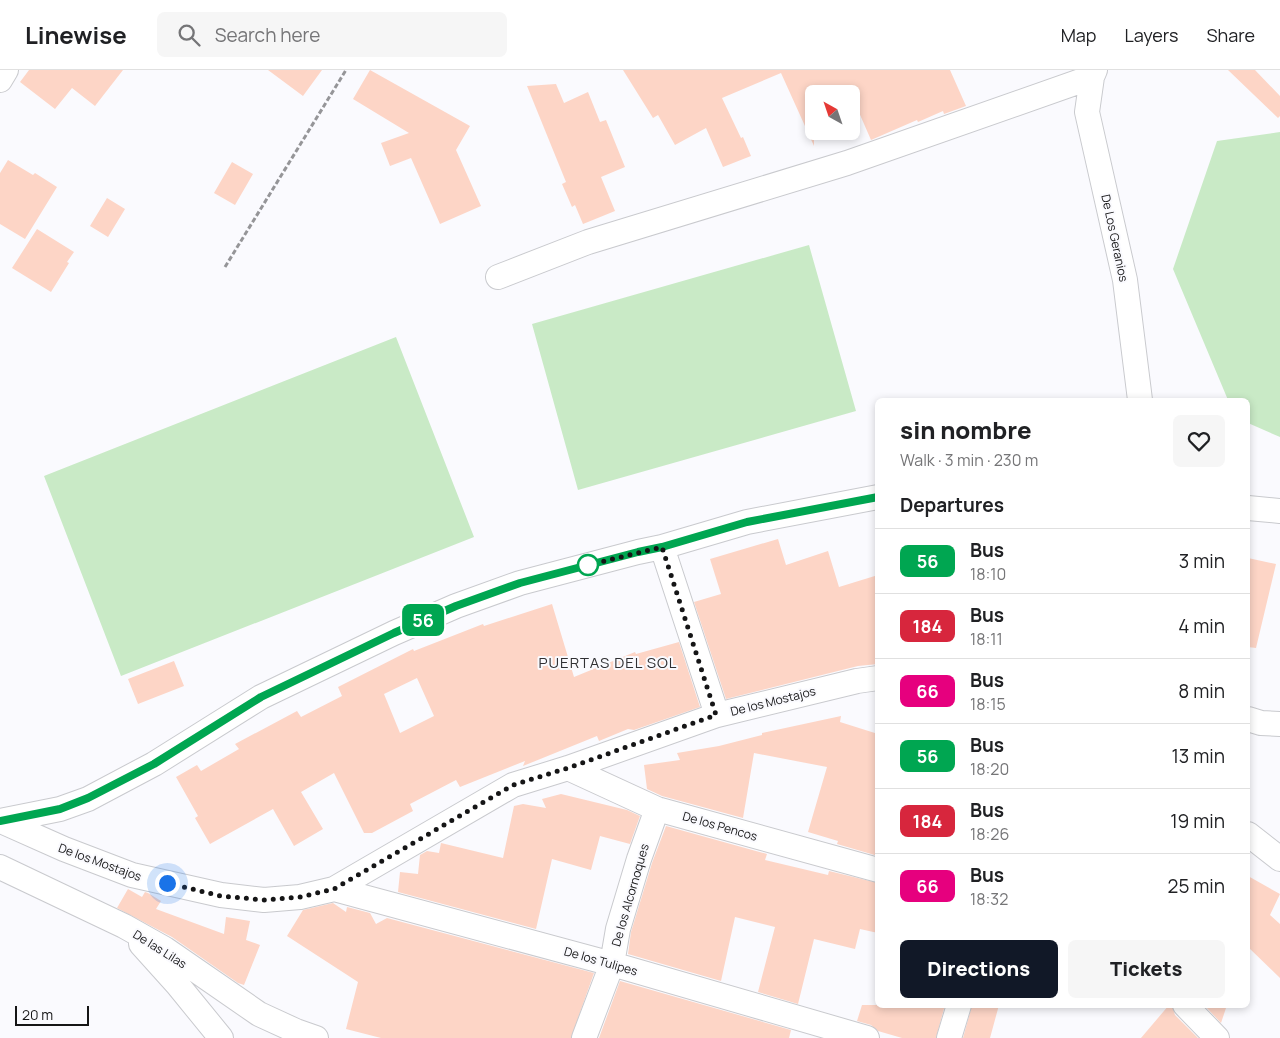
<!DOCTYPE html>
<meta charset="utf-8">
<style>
:root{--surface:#fff;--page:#f6f6f6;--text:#202124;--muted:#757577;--line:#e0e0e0;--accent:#111827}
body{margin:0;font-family:Manrope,sans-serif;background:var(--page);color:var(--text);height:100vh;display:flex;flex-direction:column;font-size:19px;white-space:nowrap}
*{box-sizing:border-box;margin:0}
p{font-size:16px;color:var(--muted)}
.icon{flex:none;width:28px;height:28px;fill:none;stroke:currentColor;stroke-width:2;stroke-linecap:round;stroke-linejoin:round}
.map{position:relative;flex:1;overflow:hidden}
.drawer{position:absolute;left:875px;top:328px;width:375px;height:610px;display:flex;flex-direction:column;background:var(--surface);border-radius:8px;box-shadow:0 2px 8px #0003}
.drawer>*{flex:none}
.badge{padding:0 10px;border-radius:8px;font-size:18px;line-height:32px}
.needle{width:32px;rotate:320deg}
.tools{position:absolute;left:805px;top:15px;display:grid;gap:10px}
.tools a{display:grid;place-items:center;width:55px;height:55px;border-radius:8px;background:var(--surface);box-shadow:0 2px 8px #0003;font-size:25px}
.scale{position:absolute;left:15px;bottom:12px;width:74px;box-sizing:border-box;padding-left:5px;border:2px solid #151516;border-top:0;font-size:14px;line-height:18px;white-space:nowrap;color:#151516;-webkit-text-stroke:4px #fafafe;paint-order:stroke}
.you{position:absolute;width:25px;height:25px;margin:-12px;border:4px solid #fff;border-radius:50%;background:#1a73e8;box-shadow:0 0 0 8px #1a73e833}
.map>.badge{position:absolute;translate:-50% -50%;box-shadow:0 0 0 2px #fff}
h2{padding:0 25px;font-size:19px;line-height:45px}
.round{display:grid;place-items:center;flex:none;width:52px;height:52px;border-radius:8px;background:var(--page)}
.summary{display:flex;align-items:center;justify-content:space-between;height:85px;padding:0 25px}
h1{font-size:24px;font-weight:800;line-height:38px}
.primary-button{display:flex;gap:10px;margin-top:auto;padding:10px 25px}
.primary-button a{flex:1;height:58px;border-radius:8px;background:var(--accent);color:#fff;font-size:20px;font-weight:800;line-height:58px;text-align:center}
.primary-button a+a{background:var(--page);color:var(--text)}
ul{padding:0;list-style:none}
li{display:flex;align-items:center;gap:15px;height:65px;padding:0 25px;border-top:1px solid var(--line)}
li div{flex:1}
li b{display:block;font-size:19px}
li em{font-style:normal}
li .badge{min-width:55px;font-weight:700;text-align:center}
header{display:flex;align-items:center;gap:30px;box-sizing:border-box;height:70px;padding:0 25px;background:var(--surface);border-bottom:1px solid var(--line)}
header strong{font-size:24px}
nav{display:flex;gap:28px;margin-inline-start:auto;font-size:18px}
.search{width:350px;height:45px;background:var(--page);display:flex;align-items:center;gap:12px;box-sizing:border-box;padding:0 18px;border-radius:8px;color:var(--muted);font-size:19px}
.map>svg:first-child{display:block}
.green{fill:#c9eac6}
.building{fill:#fdd5c6;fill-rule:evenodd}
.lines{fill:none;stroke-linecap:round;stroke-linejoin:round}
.minor-casing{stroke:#c9cace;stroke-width:26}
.path{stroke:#959598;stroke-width:3;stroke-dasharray:5 2.5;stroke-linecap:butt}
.minor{stroke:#fff;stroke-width:24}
.line-casing{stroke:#fff;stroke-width:11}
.line{stroke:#00a651;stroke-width:8}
.walk{stroke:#151516;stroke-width:5;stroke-dasharray:0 9}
.stop-dot{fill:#fff;stroke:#00a651;stroke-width:2.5}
.labels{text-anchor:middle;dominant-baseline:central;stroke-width:4;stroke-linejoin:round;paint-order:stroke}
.street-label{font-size:12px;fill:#151516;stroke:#fafafe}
.quarter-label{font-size:15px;letter-spacing:1px;fill:#303033;stroke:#fafafe}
</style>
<header>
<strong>Linewise</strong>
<div class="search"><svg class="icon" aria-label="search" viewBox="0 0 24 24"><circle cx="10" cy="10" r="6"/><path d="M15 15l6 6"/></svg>Search here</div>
<nav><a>Map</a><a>Layers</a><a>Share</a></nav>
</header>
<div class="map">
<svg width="1280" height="968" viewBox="0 0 1280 968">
<rect width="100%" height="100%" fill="#fafafe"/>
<!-- green -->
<path class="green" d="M1280,62V367L1248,353V330H1228L1173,199L1217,71Z
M809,175L856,341L578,420L532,254Z
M396,267L474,467L121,606L44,406Z"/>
<!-- building -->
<path class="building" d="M29,0H123L95,36L72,18L55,39L20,12Z
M268,0H322L303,26Z
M370,0L470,56L456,80L481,136L440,154L411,88L390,96L381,73L409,63L353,29Z
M623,0H950L966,36L944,44L943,41L918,52L917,50L871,70L851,24H814V76L781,3L722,28L741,68L743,67L751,86L723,97L706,58L675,75L658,45L653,48Z
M1228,0H1255L1280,26V46L1278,48Z
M556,14L564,33L588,22L600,52L606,50L625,97L601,107L615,141L583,154L575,135L572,137L562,114L566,112L527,16Z
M8,90L33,105L35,103L57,117L25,169L0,154V103Z
M232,92L253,104L235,135L214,123Z
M107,128L125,139L108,167L90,156Z
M37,159L74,182L67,192L69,193L51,222L12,198Z
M778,469L786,495L828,481L839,517L878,505V594L858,596L726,629L694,532L721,524L710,489Z
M1248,488L1276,494L1256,578L1248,577Z
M552,534L574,607L635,582L636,584L679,572L700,637L634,660L628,659L599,671L597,666L523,696L525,691L460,717L456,710L410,734L413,741L372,763H364L334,703L301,722L323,759L294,776L273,739L210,774L195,748L198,746L176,707L197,695L201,701L239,679L235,674L297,641L301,647L342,626L338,617L413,579L414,581L483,554L484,556ZM417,608L434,646L400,663L384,624Z
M174,591L184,616L138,634L128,609Z
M841,646L840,652L878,664V786L837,774L838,771L808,762L827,697L754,683L743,748L662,726L647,719L644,695L680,690L677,683L719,676L762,665V663Z
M561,724L627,740L640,746L630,774L600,766L591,800L552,789L536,859L398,822L400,802L418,804L420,785L427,781L439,783L441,773L503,788L514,736L523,734L546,738L542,729Z
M666,756L767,784L765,790L828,805L829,801L878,813V863L860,859L855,879L814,869L798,934L758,922L775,857L735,847L721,911L628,884L631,862L652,793Z
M1248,806L1280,824L1270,845L1280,854V908L1248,877Z
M128,819L142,827L145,822L148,823L161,831L156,839L224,864L226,847L250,851L246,870L260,875L244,915L238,913L172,867L117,838Z
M333,833L346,842L347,837L370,843L376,854L387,848L594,903L571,968H381L346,959L358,912L287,866L303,840Z
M620,911L791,960L789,968H599Z
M862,935H945L936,968H902L878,961L871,955L857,951Z
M972,935H999L990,968H963Z
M1169,935H1172L1175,945L1198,968H1141Z
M1204,935H1227L1221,953Z"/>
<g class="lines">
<defs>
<path id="minor" d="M1095,0L1092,7L1087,42L1125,210L1140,330
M0,10L6,0
M498,207L588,172L847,93L1092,7
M1248,438L1280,441
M662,477L717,645
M1248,649L1261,653L1280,654
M568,698L657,739L878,800
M0,751L60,739L88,729L154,694L261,627L394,563L456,536L520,513L638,482L662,477L747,452L878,427
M1,751L64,779L132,805L221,825L264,830L300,827L334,819L513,715L568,698L717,645L857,611L878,608
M1248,764L1280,789
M0,797L124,856L165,879L259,944L296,961L316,968
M334,819L612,894L867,968
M141,874L177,914L221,968
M1185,935L1217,968
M584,968L612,894L618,859L639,789L657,739
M949,968L959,935"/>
</defs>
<!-- minor casing -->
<use href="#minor" class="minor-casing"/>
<!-- path -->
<path class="path" d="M225,197L346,0"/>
<!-- minor -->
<use href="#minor" class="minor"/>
</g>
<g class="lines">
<defs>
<path id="line" d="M0,751L60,739L88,728L154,694L261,627L394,563L456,536L520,513L638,482L662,477L747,452L878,427"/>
</defs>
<!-- line casing -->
<use href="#line" class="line-casing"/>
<!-- line -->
<use href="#line" class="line"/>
<!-- walk -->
<path class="walk" d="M167,813L221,826L264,830L300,827L334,819L513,715L568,698L716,645L662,477L588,495"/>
</g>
<!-- markers -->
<circle class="stop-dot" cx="588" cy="495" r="10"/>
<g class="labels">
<!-- street labels -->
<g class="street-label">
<text transform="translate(1115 168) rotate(78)">De Los Geranios</text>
<text transform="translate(773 631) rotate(-14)">De los Mostajos</text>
<text transform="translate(720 756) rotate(16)">De los Pencos</text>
<text transform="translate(100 792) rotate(20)">De los Mostajos</text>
<text transform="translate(630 825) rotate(-74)">De los Alcornoques</text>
<text transform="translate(160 879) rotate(32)">De las Lilas</text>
<text transform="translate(601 891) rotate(16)">De los Tulipes</text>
</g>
<!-- quarter labels -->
<g class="quarter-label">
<text x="608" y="592">PUERTAS DEL SOL</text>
</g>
</g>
</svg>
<div class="tools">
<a><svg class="needle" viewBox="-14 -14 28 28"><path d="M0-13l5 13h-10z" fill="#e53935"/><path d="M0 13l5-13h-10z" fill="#757577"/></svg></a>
</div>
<div class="scale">20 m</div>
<div class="you" style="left:167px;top:813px"></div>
<b class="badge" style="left:423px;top:550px;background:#00a651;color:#fff">56</b>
<section class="drawer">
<div class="summary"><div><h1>sin nombre</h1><p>Walk · 3 min · 230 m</p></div><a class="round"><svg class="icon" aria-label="heart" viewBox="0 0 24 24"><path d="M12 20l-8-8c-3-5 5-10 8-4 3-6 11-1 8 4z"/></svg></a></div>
<h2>Departures</h2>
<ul>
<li><span class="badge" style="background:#00a651;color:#fff">56</span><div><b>Bus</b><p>18:10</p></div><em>3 min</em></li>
<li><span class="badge" style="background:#d7263d;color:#fff">184</span><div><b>Bus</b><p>18:11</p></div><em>4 min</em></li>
<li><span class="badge" style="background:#e6007e;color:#fff">66</span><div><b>Bus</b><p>18:15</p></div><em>8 min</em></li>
<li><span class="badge" style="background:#00a651;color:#fff">56</span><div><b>Bus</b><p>18:20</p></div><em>13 min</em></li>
<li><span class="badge" style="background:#d7263d;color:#fff">184</span><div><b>Bus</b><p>18:26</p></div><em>19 min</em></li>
<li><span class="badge" style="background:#e6007e;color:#fff">66</span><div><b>Bus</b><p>18:32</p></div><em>25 min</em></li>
</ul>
<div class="primary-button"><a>Directions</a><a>Tickets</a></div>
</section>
</div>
